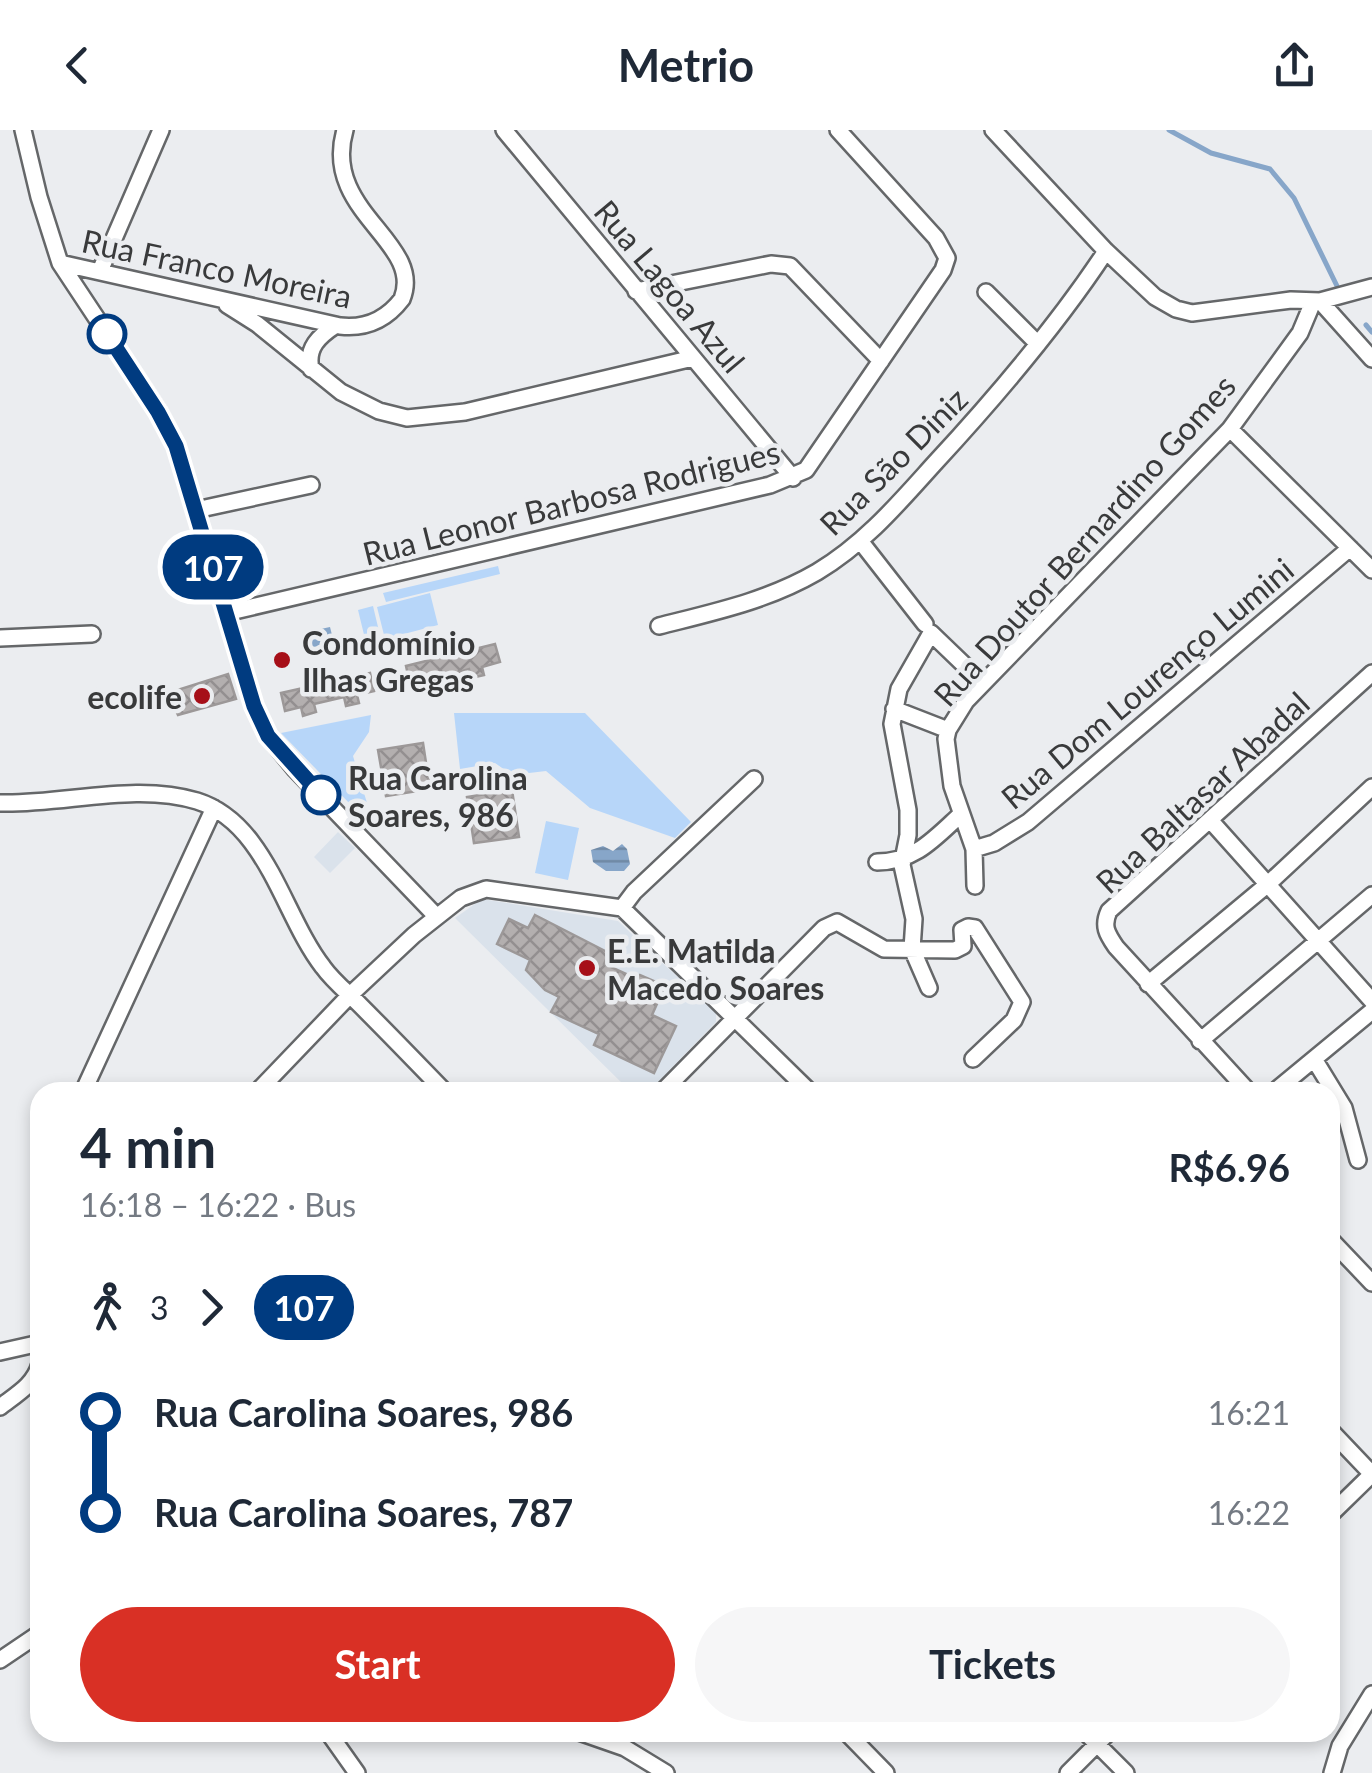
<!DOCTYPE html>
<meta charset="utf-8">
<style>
:root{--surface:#fff;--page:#f6f6f7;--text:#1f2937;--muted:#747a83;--accent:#d93025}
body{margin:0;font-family:Lato,sans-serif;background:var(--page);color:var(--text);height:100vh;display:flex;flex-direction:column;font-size:38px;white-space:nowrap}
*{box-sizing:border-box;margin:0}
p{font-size:32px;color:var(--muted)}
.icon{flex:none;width:55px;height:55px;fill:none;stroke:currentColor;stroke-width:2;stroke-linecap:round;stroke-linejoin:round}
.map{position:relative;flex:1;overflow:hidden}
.details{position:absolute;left:30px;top:952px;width:1310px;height:660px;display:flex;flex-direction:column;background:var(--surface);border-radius:30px;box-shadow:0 5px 15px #0003}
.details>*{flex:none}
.badge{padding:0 20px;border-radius:32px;font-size:35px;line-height:65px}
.map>.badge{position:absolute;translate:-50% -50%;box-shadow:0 0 0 5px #fff}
.legs{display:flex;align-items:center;gap:15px;height:110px;padding:0 50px;font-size:32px}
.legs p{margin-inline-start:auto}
.head{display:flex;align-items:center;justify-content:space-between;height:170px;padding:0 50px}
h1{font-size:55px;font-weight:700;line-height:75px}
.primary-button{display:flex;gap:20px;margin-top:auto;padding:20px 50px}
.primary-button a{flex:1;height:115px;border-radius:60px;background:var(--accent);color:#fff;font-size:40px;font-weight:700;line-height:115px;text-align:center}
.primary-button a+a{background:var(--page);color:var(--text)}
ul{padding:0 50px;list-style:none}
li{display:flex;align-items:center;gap:35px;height:100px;font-size:38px}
li i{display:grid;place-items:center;width:15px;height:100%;margin:0 12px;background:currentColor}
li i::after{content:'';width:25px;height:25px;margin:-12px;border:8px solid;border-radius:50%;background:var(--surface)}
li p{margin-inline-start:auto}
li:first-child i{background:linear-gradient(#0000 50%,currentColor 0)}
li:last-child i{background:linear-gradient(currentColor 50%,#0000 0)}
header{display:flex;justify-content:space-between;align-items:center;height:130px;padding:0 50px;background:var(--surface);font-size:45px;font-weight:700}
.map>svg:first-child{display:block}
.built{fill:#dae2eb}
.green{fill:#b7d6f9}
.water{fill:url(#water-rules)}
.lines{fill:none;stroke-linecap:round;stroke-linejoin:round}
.stream{stroke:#87a6c9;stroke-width:5}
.building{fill:url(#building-cross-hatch);stroke:#9c9898;stroke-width:2.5}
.minor-casing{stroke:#656769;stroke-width:20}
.minor{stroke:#fff;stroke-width:15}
.line-1-casing{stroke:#fff;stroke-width:22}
.line-1{stroke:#003b80;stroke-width:15}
.stop-1-dot{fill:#fff;stroke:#003b80;stroke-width:5}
.poi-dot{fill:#a60f18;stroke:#ebedf0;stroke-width:4}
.labels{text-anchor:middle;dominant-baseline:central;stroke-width:9;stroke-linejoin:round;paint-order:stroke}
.street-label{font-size:32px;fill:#393a3b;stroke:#ebedf0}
.poi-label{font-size:32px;font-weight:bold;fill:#393a3b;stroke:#ebedf0;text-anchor:start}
.stop-label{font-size:32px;font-weight:bold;fill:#393a3b;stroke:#ebedf0;text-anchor:start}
</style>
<header><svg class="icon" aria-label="back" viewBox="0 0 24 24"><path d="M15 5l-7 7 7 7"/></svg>Metrio<svg class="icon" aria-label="share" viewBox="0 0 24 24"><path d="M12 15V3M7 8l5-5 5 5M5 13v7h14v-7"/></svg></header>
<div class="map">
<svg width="1372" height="1643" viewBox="0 0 1372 1643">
<defs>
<pattern id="water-rules" width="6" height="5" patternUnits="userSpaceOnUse" patternTransform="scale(2.5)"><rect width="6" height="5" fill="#87a6c9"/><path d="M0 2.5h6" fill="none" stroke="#6f88a4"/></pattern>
<pattern id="building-cross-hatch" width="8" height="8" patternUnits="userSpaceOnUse" patternTransform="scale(2.5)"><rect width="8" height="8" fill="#b3afaf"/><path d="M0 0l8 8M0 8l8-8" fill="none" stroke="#938f90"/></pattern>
</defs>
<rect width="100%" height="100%" fill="#ebedf0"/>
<!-- built -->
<path class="built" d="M338,702L355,718L330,743L314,727Z
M482,769L618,791L716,883V892L648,962H631L455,788Z"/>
<!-- green -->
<path class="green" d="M498,436L500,444L386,472L383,463Z
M430,463L438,495L385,509L377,477Z
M373,476L383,518L368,521L358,480Z
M454,583H585L691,692L675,708L590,678L546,641L512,645L495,633L460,639Z
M371,585L369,602L353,626L367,673L352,676L281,603Z
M546,691L579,698L568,750L535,743Z"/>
<!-- water -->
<path class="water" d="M330,497L334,513L305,519L302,503Z
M622,714L627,719L630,734L624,741H606L593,732L591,720L603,716L613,721Z"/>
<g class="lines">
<!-- stream -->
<path class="stream" d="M1169,0L1211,23L1270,39L1294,68L1337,156
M1366,195L1372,202"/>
</g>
<!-- building -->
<path class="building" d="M495,514L500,532L482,537L484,545L471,548L469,539L441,547L443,554L429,558L427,550L410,554L406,536Z
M370,543L374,561L357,565L359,573L346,576L344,567L314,574L316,582L303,586L301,577L285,581L281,563Z
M228,544L236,569L178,585L168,563Z
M423,613L430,659L386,666L378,620Z
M512,660L519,707L474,713L467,667Z
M535,785L609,823L604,834L637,849L640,845L665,856L652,885L676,896L654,943L594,915L599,904L551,882L559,867L545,860L526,840L530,830L497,814L509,789L528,798Z"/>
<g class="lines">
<defs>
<path id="minor" d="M23,0L39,67L60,133L158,281L176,316L254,576L268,606L294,638L436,786
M504,0L793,348
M993,0L1106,121L1155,167L1176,179L1192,183L1291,170L1320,171L1372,157
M60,133L340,196C366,199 386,190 402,169C425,112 321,82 345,0
M100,141L161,0
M636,161L771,134L790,136L881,231
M986,162L1038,214
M1320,171L1372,229
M227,175L257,194L341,262L379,281L407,288L465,282L693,228
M311,239C306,218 319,206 336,195
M1230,299L1372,440
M196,380L311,355
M861,412L925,494
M226,483L770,355L806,340L943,140L947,128L936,108L838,0
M659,496C714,482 767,471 817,442C864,414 898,374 934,334C996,267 1056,197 1106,121
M0,508L92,504
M894,579L948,600
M0,673C64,675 135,652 197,671C267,693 283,786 323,837C333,851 348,863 360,875C389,904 417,933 445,962
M1210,690L1372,871
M974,719L994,713L1028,692L1350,418
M877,732C914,732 934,709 960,685
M975,756L974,719L952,656L946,609L948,600L966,571L1230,299L1300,203L1313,172
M622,778L634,762L754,649
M1148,854L1268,754L1372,657
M929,858L912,819L914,789L902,735L908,705V680L892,594L899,559L931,503L983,553
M1200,911L1372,765
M1314,929L1344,978L1358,1030
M83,962L214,678
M257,962L350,865L414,805L461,768L486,759L622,778L810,962
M662,962L824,798L837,792L884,819L955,820L963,816L962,800L968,797L975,798L1022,872L1014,890L973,929
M1249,962L1116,817C1107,804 1102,796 1109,781L1372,543
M1274,962L1372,881
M1330,1109L1372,1153
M0,1222L40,1213
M0,1277C17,1264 34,1255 40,1234
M1330,1300L1372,1344L1330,1385
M0,1530L40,1503
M328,1602L357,1643
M579,1602L625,1618L666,1643
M846,1602L886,1643
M1085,1602L1126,1643
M1068,1643L1109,1602
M1332,1643L1340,1616L1372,1564"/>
</defs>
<!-- minor casing -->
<use href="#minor" class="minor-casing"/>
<!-- minor -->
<use href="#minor" class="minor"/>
</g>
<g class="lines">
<defs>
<path id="line-1" d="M107,204L158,282L176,316L254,576L268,606L321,665"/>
</defs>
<!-- line-1 casing -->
<use href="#line-1" class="line-1-casing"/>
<!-- line-1 -->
<use href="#line-1" class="line-1"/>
</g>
<!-- markers -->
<g class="stop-1-dot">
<circle cx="107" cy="204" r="18"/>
<circle cx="321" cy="665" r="18"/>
</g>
<g class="poi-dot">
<circle cx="282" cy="530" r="10"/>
<circle cx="202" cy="566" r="10"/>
<circle cx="587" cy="838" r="10"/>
</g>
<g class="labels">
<!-- street labels -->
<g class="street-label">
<text transform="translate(217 138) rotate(12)">Rua Franco Moreira</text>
<text transform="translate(670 156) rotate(50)">Rua Lagoa Azul</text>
<text transform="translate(893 331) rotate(-45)">Rua São Diniz</text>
<text transform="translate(571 372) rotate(-14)">Rua Leonor Barbosa Rodrigues</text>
<text transform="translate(1084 410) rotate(-48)">Rua Doutor Bernardino Gomes</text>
<text transform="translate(1147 553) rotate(-40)">Rua Dom Lourenço Lumini</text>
<text transform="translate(1202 662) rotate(-43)">Rua Baltasar Abadal</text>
</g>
<!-- poi labels -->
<g class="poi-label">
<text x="302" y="512">Condomínio<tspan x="302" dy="37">Ilhas Gregas</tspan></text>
<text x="182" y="566" text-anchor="end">ecolife</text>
<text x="607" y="820">E.E. Matilda<tspan x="607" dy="37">Macedo Soares</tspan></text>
</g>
<!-- stop labels -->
<g class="stop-label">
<text x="348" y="647">Rua Carolina<tspan x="348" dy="37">Soares, 986</tspan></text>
</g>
</g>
</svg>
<b class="badge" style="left:213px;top:437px;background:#003b80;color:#fff">107</b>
<section class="details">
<div class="head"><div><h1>4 min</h1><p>16:18 – 16:22 · Bus</p></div><b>R$6.96</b></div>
<div class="legs"><svg class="icon" aria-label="walk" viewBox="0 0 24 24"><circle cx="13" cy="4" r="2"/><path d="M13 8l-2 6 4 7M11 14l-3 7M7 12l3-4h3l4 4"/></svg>3<svg class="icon" aria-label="forward" viewBox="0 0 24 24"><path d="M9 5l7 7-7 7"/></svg><b class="badge" style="background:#003b80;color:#fff">107</b></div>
<ul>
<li><i style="color:#003b80"></i><b>Rua Carolina Soares, 986</b><p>16:21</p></li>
<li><i style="color:#003b80"></i><b>Rua Carolina Soares, 787</b><p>16:22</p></li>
</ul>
<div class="primary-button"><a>Start</a><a>Tickets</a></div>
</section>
</div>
